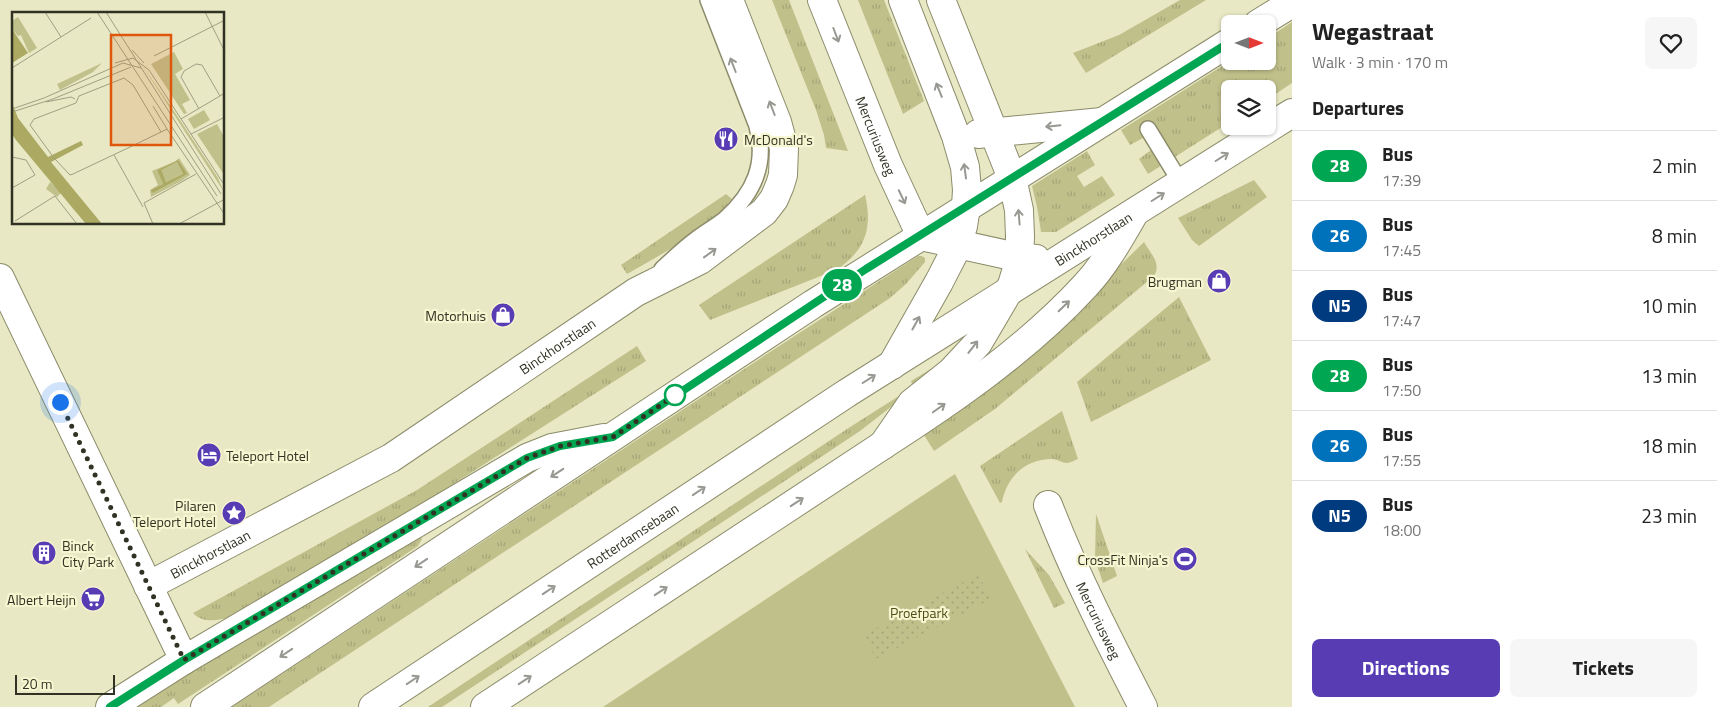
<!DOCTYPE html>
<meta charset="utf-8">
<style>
:root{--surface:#fff;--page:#f6f6f6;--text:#222;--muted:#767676;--line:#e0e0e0;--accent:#573cb4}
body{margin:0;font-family:"Titillium Web",sans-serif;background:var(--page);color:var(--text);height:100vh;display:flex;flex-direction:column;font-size:19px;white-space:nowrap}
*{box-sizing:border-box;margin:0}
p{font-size:16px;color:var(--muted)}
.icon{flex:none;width:28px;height:28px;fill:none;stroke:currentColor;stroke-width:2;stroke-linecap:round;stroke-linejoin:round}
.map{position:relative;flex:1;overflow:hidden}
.side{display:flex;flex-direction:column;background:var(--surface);width:425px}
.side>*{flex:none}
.badge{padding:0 10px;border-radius:16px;font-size:18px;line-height:32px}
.needle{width:32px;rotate:90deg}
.buttons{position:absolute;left:1221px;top:15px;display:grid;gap:10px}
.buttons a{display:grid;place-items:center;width:55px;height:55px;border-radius:8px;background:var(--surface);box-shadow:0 1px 4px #0004;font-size:25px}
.scale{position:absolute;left:15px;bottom:12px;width:100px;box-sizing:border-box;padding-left:5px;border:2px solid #323224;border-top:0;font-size:14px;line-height:18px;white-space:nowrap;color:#323224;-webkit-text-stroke:4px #f6f6d1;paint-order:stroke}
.you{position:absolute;width:25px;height:25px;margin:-12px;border:4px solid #fff;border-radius:50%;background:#1a73e8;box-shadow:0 0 0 8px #1a73e833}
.map>.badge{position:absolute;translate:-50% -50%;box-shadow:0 0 0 2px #fff}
h2{padding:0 20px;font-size:19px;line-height:45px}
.round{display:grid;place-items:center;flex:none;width:52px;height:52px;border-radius:8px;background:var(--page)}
.headline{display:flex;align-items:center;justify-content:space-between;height:85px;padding:0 20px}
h1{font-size:24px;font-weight:700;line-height:38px}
.action{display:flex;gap:10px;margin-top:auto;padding:10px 20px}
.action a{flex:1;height:58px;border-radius:8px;background:var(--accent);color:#fff;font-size:20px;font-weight:700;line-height:58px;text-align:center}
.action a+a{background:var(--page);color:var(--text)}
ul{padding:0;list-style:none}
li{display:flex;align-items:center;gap:15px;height:70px;padding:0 20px;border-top:1px solid var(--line)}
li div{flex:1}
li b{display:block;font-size:19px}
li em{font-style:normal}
li .badge{min-width:55px;font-weight:700;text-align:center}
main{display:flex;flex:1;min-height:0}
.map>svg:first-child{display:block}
.grass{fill:url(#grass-tufts)}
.park{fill:#c0c08b}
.garden{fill:url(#garden-dots)}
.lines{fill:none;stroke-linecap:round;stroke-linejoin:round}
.service-casing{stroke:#8c8b6a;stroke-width:18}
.minor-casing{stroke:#8c8b6a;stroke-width:30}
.tertiary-casing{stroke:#8c8b6a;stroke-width:30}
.secondary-casing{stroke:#8c8b6a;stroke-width:30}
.primary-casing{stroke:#8c8b6a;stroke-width:30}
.service{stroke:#fff;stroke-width:15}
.minor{stroke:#fff;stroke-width:28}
.tertiary{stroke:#fff;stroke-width:28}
.secondary{stroke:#fff;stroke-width:28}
.primary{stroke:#fff;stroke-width:28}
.oneway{stroke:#989892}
.line-casing{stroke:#fff;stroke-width:11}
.line{stroke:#00a651;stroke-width:8}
.walk{stroke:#323224;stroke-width:5;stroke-dasharray:0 9}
.stop-dot{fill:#fff;stroke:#00a651;stroke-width:2.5}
.labels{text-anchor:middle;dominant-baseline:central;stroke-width:4.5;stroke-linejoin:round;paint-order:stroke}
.street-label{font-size:14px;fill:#323224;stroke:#f6f6d1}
.poi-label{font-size:14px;fill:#323224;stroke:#f6f6d1;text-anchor:end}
.park-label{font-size:14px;fill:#504e18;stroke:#f6f6d1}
.inset-road{fill:none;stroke:#9f9f84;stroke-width:1}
.view{fill:#df570d;fill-opacity:0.15;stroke:#df570d;stroke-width:2.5}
.inset-edge{fill:none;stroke:#323224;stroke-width:2.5}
</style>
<main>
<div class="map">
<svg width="1292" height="707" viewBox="0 0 1292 707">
<defs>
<pattern id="grass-tufts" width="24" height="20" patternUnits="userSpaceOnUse" patternTransform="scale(1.25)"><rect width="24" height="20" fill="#c0c08b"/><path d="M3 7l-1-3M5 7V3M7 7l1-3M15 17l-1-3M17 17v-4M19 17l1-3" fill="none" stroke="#a5a578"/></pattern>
<pattern id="garden-dots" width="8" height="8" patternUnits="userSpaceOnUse" patternTransform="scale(1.25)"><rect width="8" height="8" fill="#c0c08b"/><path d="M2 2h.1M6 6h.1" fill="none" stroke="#a5a578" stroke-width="1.8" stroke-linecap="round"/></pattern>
</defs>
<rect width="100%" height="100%" fill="#e8e8c4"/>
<!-- grass -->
<path class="grass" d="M772,0H789L848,151L826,148L824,135L816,110Z
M858,0H884L924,101L903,114Z
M1180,0H1206L1086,73L1073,53L1119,35Z
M1292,22V83L1268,99V89H1230V122L1148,174L1139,159L1151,150L1143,138L1130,145L1121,130L1230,61H1268V38Z
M1087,151L1095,165L1077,176L1084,187L1102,176L1115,195L1056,232H1041L1037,207L1032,186Z
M1254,180L1267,197L1199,246L1192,240L1178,218Z
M726,194L732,199C706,231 662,254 627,274L621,265Z
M865,195C873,229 865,251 836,270L710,320L699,305Z
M1144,242C1150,253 1162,263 1154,276L995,409L934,451L921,430L1095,290Z
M918,256H922L925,258V262L906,284L890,298L299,687L269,707H232L773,350Z
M1179,297L1211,360L1091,422L1077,382Z
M637,346L646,361L433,497L231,617C219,620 203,624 193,613L417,490Z
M939,364L941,368L860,431L818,459L442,707H428L847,429L913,387L911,381Z
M1062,411L1078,459C1075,460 1070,463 1067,463C1062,463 1057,459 1052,459C1025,459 1007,477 1002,502L1000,503L980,466Z
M1096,514L1117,576L1103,583L1095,559Z
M420,536L422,539L418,546L178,704L174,698L161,707H128Z
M1025,549L1049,575L1065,603L1054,608Z"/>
<!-- park -->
<path class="park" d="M955,474L1075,707H603Z"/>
<!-- garden -->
<path class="garden" d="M978,574L991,599L876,659L864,635Z"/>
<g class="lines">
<defs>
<path id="service" d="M1148,129L1181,183
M662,269C672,260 682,250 694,241C704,233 715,227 725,219C754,193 767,164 757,126L708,0"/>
<g id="minor">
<path d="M0,278L184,660"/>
<path id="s1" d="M1048,505C1075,575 1109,641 1143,707"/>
<path id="s2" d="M148,586L391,458L636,292L700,260L764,212L774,199L780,185L783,175L784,148L777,122L729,0"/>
</g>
<path id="tertiary" d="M110,707L184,660
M485,707L883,445"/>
<g id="secondary">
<path id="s3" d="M822,0L888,165L921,236L1017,257L1036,259"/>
<path d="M978,134L1102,122"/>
<path d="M892,365L939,282L957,247L963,226L966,207L967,190L965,167L956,136L903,0"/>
<path d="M883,445L912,403L951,372L978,343L1012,285L1019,262L1020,237L1019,210L1012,178L941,0"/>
</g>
<g id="primary">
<path d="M1258,24L1292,3"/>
<path d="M883,445C953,400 1028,348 1085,286C1104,266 1118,241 1132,217"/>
<path d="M184,660L527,458L552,448L604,438"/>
<path d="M205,707L813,304L1230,42"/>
<path id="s4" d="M373,707L847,393L1292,113"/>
</g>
</defs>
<!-- service casing -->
<use href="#service" class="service-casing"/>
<!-- minor casing -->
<use href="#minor" class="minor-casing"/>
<!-- tertiary casing -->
<use href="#tertiary" class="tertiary-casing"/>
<!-- secondary casing -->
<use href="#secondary" class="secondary-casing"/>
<!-- primary casing -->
<use href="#primary" class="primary-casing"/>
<!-- service -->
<use href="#service" class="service"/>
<!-- minor -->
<use href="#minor" class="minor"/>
<!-- tertiary -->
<use href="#tertiary" class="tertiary"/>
<!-- secondary -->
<use href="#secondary" class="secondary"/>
<!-- primary -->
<use href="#primary" class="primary"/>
</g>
<!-- one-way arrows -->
<defs><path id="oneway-shaft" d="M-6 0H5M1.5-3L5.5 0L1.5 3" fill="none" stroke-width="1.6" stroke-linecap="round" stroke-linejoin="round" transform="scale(1.25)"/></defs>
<g class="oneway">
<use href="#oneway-shaft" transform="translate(836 35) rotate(69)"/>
<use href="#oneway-shaft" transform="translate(733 65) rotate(-111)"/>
<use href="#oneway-shaft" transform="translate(939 90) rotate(-112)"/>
<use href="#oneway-shaft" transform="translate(772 108) rotate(-111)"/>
<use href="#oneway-shaft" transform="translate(1053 126) rotate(174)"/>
<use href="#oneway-shaft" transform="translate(1222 157) rotate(-32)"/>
<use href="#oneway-shaft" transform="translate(965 171) rotate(-98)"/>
<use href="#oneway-shaft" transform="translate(902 197) rotate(65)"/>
<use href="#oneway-shaft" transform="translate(1158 197) rotate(-32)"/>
<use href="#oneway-shaft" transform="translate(1019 217) rotate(-95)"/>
<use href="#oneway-shaft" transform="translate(710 253) rotate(-36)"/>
<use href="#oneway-shaft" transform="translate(1064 306) rotate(-44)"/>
<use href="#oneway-shaft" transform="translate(916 323) rotate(-61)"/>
<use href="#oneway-shaft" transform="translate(973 347) rotate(-52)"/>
<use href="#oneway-shaft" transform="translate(869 379) rotate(-32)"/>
<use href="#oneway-shaft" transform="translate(939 408) rotate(-35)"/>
<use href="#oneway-shaft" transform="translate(557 473) rotate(147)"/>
<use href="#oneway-shaft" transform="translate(699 491) rotate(-34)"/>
<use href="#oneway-shaft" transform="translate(797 502) rotate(-33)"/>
<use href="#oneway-shaft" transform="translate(421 563) rotate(146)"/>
<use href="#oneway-shaft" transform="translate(549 590) rotate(-34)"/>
<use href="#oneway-shaft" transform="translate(661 591) rotate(-33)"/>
<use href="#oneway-shaft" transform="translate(286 653) rotate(146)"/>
<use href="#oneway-shaft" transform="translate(413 680) rotate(-34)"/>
<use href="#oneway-shaft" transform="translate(525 680) rotate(-33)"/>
</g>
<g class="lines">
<defs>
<path id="line" d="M110,707L184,660L527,458L560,446L613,437L866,269L1230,42"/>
</defs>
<!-- line casing -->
<use href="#line" class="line-casing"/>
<!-- line -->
<use href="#line" class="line"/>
<!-- walk -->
<path class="walk" d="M60,402L184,660L527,458L560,446L613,437L677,394L675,395"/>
</g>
<!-- icons -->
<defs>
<symbol id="restaurant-disc" viewBox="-11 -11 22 22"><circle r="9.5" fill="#573cb4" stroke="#f6f6d1"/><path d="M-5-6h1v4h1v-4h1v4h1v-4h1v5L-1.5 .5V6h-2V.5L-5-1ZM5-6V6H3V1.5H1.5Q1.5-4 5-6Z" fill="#fff"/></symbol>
<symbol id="shop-disc" viewBox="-11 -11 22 22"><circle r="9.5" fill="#573cb4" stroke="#f6f6d1"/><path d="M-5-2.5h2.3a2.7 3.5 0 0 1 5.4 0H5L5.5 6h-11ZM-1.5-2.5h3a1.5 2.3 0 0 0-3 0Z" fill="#fff"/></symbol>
<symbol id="hotel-disc" viewBox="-11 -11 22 22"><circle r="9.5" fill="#573cb4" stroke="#f6f6d1"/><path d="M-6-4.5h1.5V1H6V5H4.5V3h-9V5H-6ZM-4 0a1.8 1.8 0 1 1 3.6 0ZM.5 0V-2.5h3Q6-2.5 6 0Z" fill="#fff"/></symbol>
<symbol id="sight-disc" viewBox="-11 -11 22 22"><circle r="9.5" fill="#573cb4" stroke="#f6f6d1"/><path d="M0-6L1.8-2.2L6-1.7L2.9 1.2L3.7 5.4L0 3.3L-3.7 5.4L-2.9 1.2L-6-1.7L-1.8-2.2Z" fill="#fff"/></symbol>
<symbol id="building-disc" viewBox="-11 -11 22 22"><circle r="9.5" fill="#573cb4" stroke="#f6f6d1"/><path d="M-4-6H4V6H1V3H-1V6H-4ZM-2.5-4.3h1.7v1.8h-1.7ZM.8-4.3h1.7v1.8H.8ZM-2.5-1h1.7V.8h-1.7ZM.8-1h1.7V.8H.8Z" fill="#fff"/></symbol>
<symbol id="stadium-disc" viewBox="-11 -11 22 22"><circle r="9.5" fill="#573cb4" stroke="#f6f6d1"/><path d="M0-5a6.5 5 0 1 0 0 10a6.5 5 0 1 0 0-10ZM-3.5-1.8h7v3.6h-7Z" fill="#fff"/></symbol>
<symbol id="supermarket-disc" viewBox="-11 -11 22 22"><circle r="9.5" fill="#573cb4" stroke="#f6f6d1"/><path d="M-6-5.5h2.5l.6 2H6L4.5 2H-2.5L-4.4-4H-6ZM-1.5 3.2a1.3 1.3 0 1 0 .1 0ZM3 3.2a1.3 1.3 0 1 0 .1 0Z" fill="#fff"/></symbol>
</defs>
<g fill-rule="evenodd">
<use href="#restaurant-disc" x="712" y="125" width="28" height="28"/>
<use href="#shop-disc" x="1205" y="267" width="28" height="28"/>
<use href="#shop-disc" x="489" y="301" width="28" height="28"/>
<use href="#hotel-disc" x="195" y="441" width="28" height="28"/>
<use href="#sight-disc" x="220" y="499" width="28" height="28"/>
<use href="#building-disc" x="30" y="539" width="28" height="28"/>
<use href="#stadium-disc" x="1171" y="545" width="28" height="28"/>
<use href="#supermarket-disc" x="79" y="585" width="28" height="28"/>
</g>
<!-- markers -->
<circle class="stop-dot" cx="675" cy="395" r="10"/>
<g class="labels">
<!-- street labels -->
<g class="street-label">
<text stroke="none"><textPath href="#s3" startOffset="146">Mercuriusweg</textPath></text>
<text stroke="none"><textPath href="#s4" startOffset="859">Binckhorstlaan</textPath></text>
<text stroke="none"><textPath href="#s2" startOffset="475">Binckhorstlaan</textPath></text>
<text stroke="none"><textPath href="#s4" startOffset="311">Rotterdamsebaan</textPath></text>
<text stroke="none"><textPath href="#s2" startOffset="70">Binckhorstlaan</textPath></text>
<text stroke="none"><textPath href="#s1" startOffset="126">Mercuriusweg</textPath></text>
</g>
<!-- poi labels -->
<g class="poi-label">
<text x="744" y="139" text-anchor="start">McDonald's</text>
<text x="1202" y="281">Brugman</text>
<text x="486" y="315">Motorhuis</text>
<text x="226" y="455" text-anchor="start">Teleport Hotel</text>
<text x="216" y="505">Pilaren<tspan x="216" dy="16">Teleport Hotel</tspan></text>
<text x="62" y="545" text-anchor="start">Binck<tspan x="62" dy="16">City Park</tspan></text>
<text x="1168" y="559">CrossFit Ninja's</text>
<text x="76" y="599">Albert Heijn</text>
</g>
<!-- park labels -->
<g class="park-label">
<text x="919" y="612">Proefpark</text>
</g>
</g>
<!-- overview -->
<g transform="translate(12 12)">
<rect width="212" height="212" fill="#e8e8c4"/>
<path d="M6,5L25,36L17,41L9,23L6,24L0,17V9ZM90,51L81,60L48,78L45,72ZM130,53L168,108L206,166L212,180ZM167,146L178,163L170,168L179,164L139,185L138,178L146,173L140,159L162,150L145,158L151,172L140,178L141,181L174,162L166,149L163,150ZM33,162L52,184L67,205L49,181L45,185L34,177L38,170L47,178Z" fill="#c0c08b"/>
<path d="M162,40L171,57L163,62L178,88L170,92L175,101L172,102L139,52ZM192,98L198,108L182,117L176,107ZM205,112L212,125V163L185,122ZM165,150L171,162L154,170L148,158Z" fill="#c0c08b"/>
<path d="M0,17L16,41L0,51ZM0,91L6,106L36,145L69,129L71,133L39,150L90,212H74L4,128L0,122ZM166,148L175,162L141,181L139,178L151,172L145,158ZM165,150L171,162L154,170L149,158Z" fill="#aba962" fill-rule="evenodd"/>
<path class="inset-road" d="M33,0L49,25M85,0L205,184M94,0L209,182M193,0L213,40M120,38L132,51M142,44L213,8M103,51L121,46L137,58M0,56L79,6M137,58L213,174M34,90L59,85L63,87M141,94L155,117M0,97L32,86L111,51L129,56M187,97L169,65L172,59L184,52L190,53L208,84M0,100L41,87L119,55M169,107L213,81M149,120L121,73L112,66L67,84L64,91L22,107L18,113L42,146L58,163L61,162L118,135L149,120L155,117L213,203M179,122L213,105M102,143L131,195M0,145L14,148L23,163L0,176M3,209L43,184L65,212M141,212L132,191L184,162M167,212L213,187"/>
<path class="view" d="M99,23H159V133H99Z"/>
<rect width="212" height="212" class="inset-edge"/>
</g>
</svg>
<div class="buttons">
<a><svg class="needle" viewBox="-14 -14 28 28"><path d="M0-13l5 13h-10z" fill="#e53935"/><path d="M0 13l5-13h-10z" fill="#767676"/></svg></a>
<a><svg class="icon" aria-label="layers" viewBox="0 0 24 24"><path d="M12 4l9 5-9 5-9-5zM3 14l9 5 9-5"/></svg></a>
</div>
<div class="scale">20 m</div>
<div class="you" style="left:60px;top:402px"></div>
<b class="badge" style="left:842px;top:285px;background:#00a651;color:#fff">28</b>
</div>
<section class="side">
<div class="headline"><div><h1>Wegastraat</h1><p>Walk · 3 min · 170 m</p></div><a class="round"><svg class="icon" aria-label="heart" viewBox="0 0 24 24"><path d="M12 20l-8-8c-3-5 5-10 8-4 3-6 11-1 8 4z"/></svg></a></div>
<h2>Departures</h2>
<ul>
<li><span class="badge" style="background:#00a651;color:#fff">28</span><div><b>Bus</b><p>17:39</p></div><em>2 min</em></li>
<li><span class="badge" style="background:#0072bc;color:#fff">26</span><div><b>Bus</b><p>17:45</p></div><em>8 min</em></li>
<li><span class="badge" style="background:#003b80;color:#fff">N5</span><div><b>Bus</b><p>17:47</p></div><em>10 min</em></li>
<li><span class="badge" style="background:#00a651;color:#fff">28</span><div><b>Bus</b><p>17:50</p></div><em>13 min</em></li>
<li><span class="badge" style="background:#0072bc;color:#fff">26</span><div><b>Bus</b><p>17:55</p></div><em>18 min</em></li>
<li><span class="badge" style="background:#003b80;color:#fff">N5</span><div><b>Bus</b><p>18:00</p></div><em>23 min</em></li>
</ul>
<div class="action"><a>Directions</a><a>Tickets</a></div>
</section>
</main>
